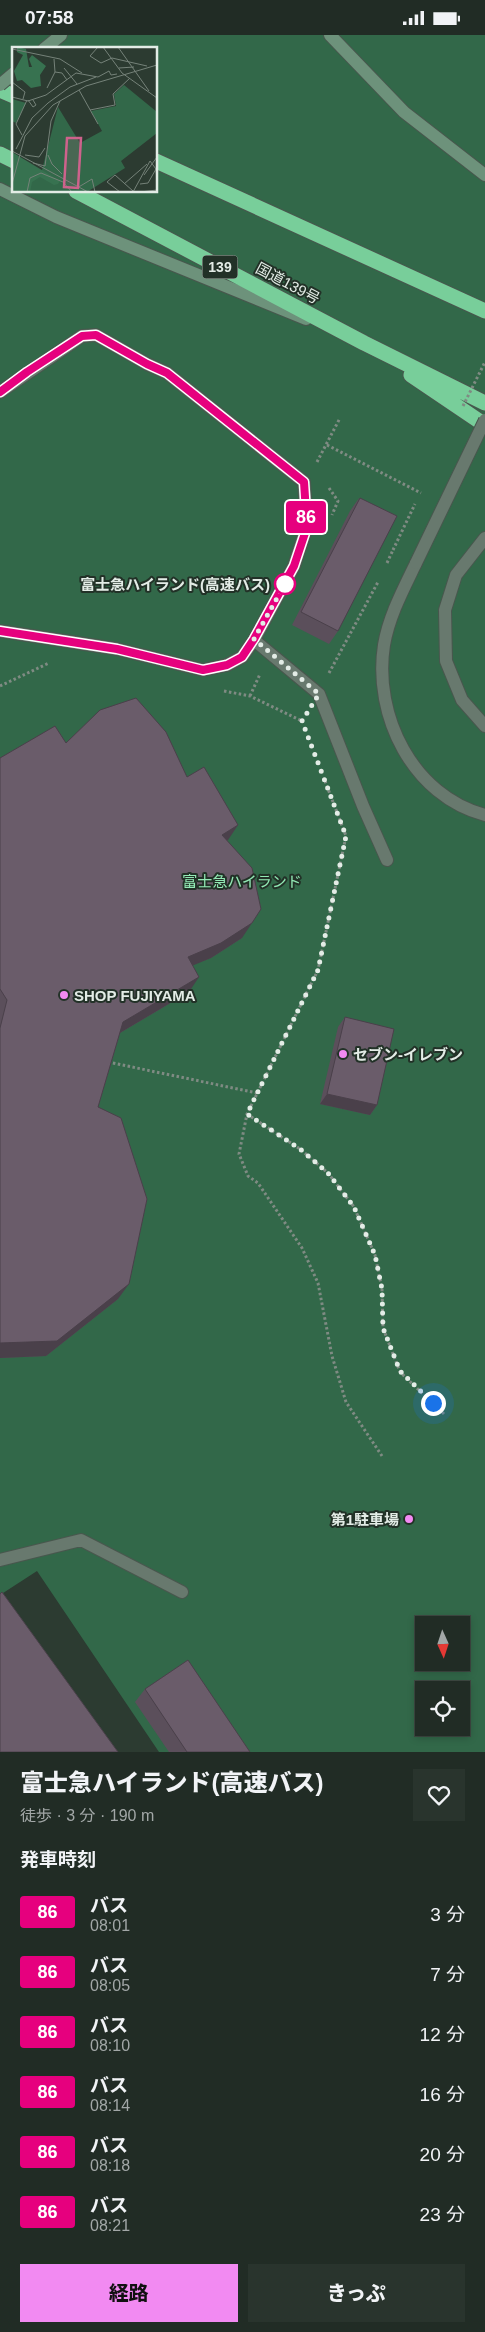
<!DOCTYPE html>
<html lang="ja">
<meta charset="utf-8">
<style>
:root{--surface:#212c25;--page:#29342d;--text:#f1f3f6;--muted:#a2a7a7;--line:#3e4842;--accent:#f28af2}
body{margin:0;font-family:Helvetica,"Noto Sans JP",sans-serif;background:var(--page);color:var(--text);height:100vh;display:flex;flex-direction:column;font-size:19px;white-space:nowrap}
*{box-sizing:border-box;margin:0}
p{font-size:16px;color:var(--muted)}
.icon{flex:none;width:28px;height:28px;fill:none;stroke:currentColor;stroke-width:2;stroke-linecap:round;stroke-linejoin:round}
.map{position:relative;height:1717px;overflow:hidden}
.sheet{display:flex;flex-direction:column;background:var(--surface);flex:1}
.sheet>*{flex:none}
.badge{padding:0 10px;border-radius:4px;font-size:18px;line-height:32px}
.needle{width:32px;rotate:177deg}
.fabs{position:absolute;left:415px;top:1581px;display:grid;gap:10px}
.fabs a{display:grid;place-items:center;width:55px;height:55px;border-radius:0px;background:var(--surface);box-shadow:0 2px 8px #0003,0 0 0 1px var(--line);font-size:25px}
.you{position:absolute;width:25px;height:25px;margin:-12px;border:4px solid #fff;border-radius:50%;background:#1a73e8;box-shadow:0 0 0 8px #1a73e833}
.map>.badge{position:absolute;translate:-50% -50%;box-shadow:0 0 0 2px #fff}
h2{padding:0 20px;font-size:19px;line-height:45px}
.round{display:grid;place-items:center;flex:none;width:52px;height:52px;border-radius:0px;background:var(--page)}
.summary{display:flex;align-items:center;justify-content:space-between;height:85px;padding:0 20px}
h1{font-size:24px;font-weight:800;line-height:38px}
.action{display:flex;gap:10px;margin-top:auto;padding:10px 20px}
.action a{flex:1;height:58px;border-radius:0px;background:var(--accent);color:#111;font-size:20px;font-weight:800;line-height:58px;text-align:center}
.action a+a{background:var(--page);color:var(--text)}
ul{padding:0;list-style:none}
li{display:flex;align-items:center;gap:15px;height:60px;padding:0 20px}
li div{flex:1}
li b{display:block;font-size:19px}
li em{font-style:normal}
li .badge{min-width:55px;font-weight:700;text-align:center}
.status{display:flex;justify-content:space-between;align-items:center;height:35px;padding:0 25px;background:var(--surface);direction:ltr}
.status svg{height:14px;fill:currentColor}
.map>svg:first-child{display:block}
.green{fill:#326849;fill-rule:evenodd}
.lines{fill:none;stroke-linecap:round;stroke-linejoin:round}
.lane-casing{stroke:#49574e;stroke-width:14}
.secondary-casing{stroke:#49574e;stroke-width:14}
.highway-casing{stroke:#49574e;stroke-width:17}
.path{stroke:#7f8b83;stroke-width:3;stroke-dasharray:2.5 2.5;stroke-linecap:butt}
.lane{stroke:#68796e;stroke-width:12}
.secondary{stroke:#6d927b;stroke-width:12}
.highway{stroke:#78ce9a;stroke-width:15}
.lane-bridge-casing{stroke:#49574e;stroke-width:14;stroke-linecap:butt}
.secondary-bridge-casing{stroke:#49574e;stroke-width:14;stroke-linecap:butt}
.path-bridge{stroke:#7f8b83;stroke-width:3;stroke-dasharray:2.5 2.5;stroke-linecap:butt}
.lane-bridge{stroke:#68796e;stroke-width:12}
.secondary-bridge{stroke:#6d927b;stroke-width:12}
.wall{fill:#5b4f5b}
.shaded-wall{fill:#4a404a}
.building{fill:#6a5c6a;stroke:#4a404a}
.line-casing{stroke:#fff;stroke-width:11}
.line{stroke:#e6007e;stroke-width:8}
.walk{stroke:#e3ece6;stroke-width:5;stroke-dasharray:0 9}
.stop-dot{fill:#fff;stroke:#e6007e;stroke-width:2.5}
.poi-dot{fill:#f28af2;stroke:#223127;stroke-width:2}
.labels{text-anchor:middle;dominant-baseline:central;stroke-width:4;stroke-linejoin:round;paint-order:stroke}
.shield{fill:#223127;stroke:#a9b4ad;stroke-width:1}
.shield-label{font-size:14px;font-weight:bold;fill:#e3ece6}
.street-label{font-size:15px;fill:#e3ece6;stroke:#223127}
.stop-label{font-size:15px;font-weight:bold;fill:#e3ece6;stroke:#223127;text-anchor:end}
.park-label{font-size:15px;fill:#93eab5;stroke:#223127}
.poi-label{font-size:15px;font-weight:bold;fill:#e3ece6;stroke:#223127;text-anchor:start}
.inset-road{fill:none;stroke:#758279;stroke-width:1}
.view{fill:#ce628c;fill-opacity:0.15;stroke:#ce628c;stroke-width:2.5}
.inset-edge{fill:none;stroke:#e3ece6;stroke-width:2.5}
</style>
<div class="status"><b>07:58</b><svg viewBox="0 0 49 12"><path d="M0 12V9h3v3zM5 12V6h3v6zM10 12V3h3v9zM15 12V0h3v12zM26 1h20v11H26zM47 4h2v5h-2z"/></svg></div>
<div class="map">
<svg width="485" height="1717" viewBox="0 0 485 1717">
<rect width="100%" height="100%" fill="#2c3b31"/>
<!-- green -->
<path class="green" d="M0,0H485V1717H159L37,1536L0,1560ZM14,14H156V156H14ZM424,1590H461V1628H424ZM424,1655H461V1692H424Z"/>
<g class="lines">
<defs>
<path id="lane" d="M0,357L82,301L96,300L147,329L167,338L304,447L307,491L294,531L254,605L242,622L227,630L203,635L117,614L0,596
M485,503L456,540L445,575L446,626L462,665L485,691
M416,528C403,555 389,581 384,610C373,681 413,761 485,780
M254,605L319,659L363,771L387,825
M0,1525L81,1505L182,1557"/>
<path id="secondary" d="M330,0L404,77L485,140
M44,14L61,0
M0,154L56,182L306,284"/>
<path id="highway" d="M0,55L14,61
M0,119L14,126
M156,126L485,276
M76,156L364,308L485,368
M411,340L485,390"/>
</defs>
<!-- lane casing -->
<use href="#lane" class="lane-casing"/>
<!-- secondary casing -->
<use href="#secondary" class="secondary-casing"/>
<!-- highway casing -->
<use href="#highway" class="highway-casing"/>
<!-- path -->
<path class="path" d="M327,410L421,458
M317,427L340,383
M329,453L338,466L332,480
M387,528L393,515
M329,638L378,547
M0,651L49,628
M224,656L250,661L302,686
M250,661L260,639
M325,746L346,801L318,935L247,1079L239,1119L248,1141L258,1148L302,1213L318,1248L332,1321L346,1367L382,1421
M108,1027L257,1058
M247,1079L300,1114L328,1138L354,1172L375,1220L382,1254L383,1293L400,1337L444,1379"/>
<!-- lane -->
<use href="#lane" class="lane"/>
<!-- secondary -->
<use href="#secondary" class="secondary"/>
<!-- highway -->
<use href="#highway" class="highway"/>
<defs>
<path id="lane-bridge" d="M416,528L485,385"/>
<path id="secondary-bridge" d="M0,50L14,38"/>
</defs>
<!-- lane-bridge casing -->
<use href="#lane-bridge" class="lane-bridge-casing"/>
<!-- secondary-bridge casing -->
<use href="#secondary-bridge" class="secondary-bridge-casing"/>
<!-- path-bridge -->
<path class="path-bridge" d="M463,371L485,327
M393,515L415,469"/>
<!-- lane-bridge -->
<use href="#lane-bridge" class="lane-bridge"/>
<!-- secondary-bridge -->
<use href="#secondary-bridge" class="secondary-bridge"/>
</g>
<!-- wall -->
<path class="wall" d="M359,463L338,596L329,609L292,590L350,476Z
M66,708L187,742L238,790L227,805L242,903L211,923L192,930L189,957L120,998L98,1072L118,1264L46,1321L0,1323V723Z
M345,982L377,1070L370,1080L320,1069L338,992Z
M145,1654L250,1717H169L135,1667Z"/>
<!-- shaded-wall -->
<path class="shaded-wall" d="M238,790L228,805L212,814L222,800Z
M252,888L242,903L211,923L177,937L188,922Z
M199,942L189,957L113,1002L123,987Z
M327,1059L377,1070L370,1080L320,1069Z
M129,1249L118,1264L46,1321L0,1323V1308Z"/>
<!-- building -->
<path class="building" d="M360,463L397,481L338,596L301,577Z
M136,663L166,697L187,742L204,732L238,790L222,800L252,833L261,874L252,888L221,908L188,922L199,942L123,987L98,1072L121,1083L147,1164L129,1249L57,1306L0,1308V993L7,965L0,954V723L55,691L66,708L100,675Z
M345,982L394,994L377,1070L327,1059Z
M2,1557L118,1717H0V1559Z
M188,1625L250,1717H187L145,1654Z"/>
<g class="lines">
<defs>
<path id="line" d="M0,357L27,337L82,301L96,300L147,329L167,338L304,447L307,492L294,531L254,604L242,622L227,630L203,635L117,614L0,596"/>
</defs>
<!-- line casing -->
<use href="#line" class="line-casing"/>
<!-- line -->
<use href="#line" class="line"/>
<!-- walk -->
<path class="walk" d="M285,549L254,604L319,659L302,686L346,801L318,935L247,1079L300,1114L328,1138L354,1172L375,1220L382,1254L383,1293L400,1336L433,1368"/>
</g>
<!-- markers -->
<circle class="stop-dot" cx="285" cy="549" r="10"/>
<g class="poi-dot">
<circle cx="64" cy="960" r="5"/>
<circle cx="343" cy="1019" r="5"/>
<circle cx="409" cy="1484" r="5"/>
</g>
<g class="labels">
<!-- shield labels -->
<rect class="shield" x="202.5" y="220.5" width="35" height="23" rx="4"/>
<g class="shield-label">
<text x="220" y="232">139</text>
</g>
<!-- street labels -->
<g class="street-label">
<text transform="translate(288 248) rotate(28)">国道139号</text>
</g>
<!-- stop labels -->
<g class="stop-label">
<text x="270" y="549">富士急ハイランド(高速バス)</text>
</g>
<!-- park labels -->
<g class="park-label">
<text x="242" y="846">富士急ハイランド</text>
</g>
<!-- poi labels -->
<g class="poi-label">
<text x="74" y="960">SHOP FUJIYAMA</text>
<text x="353" y="1019">セブン-イレブン</text>
<text x="399" y="1484" text-anchor="end">第1駐車場</text>
</g>
</g>
<!-- overview -->
<g transform="translate(12 12)">
<rect width="145" height="145" fill="#2c3b31"/>
<path d="M112,38L145,65V86L109,114L113,121L75,145H15L19,131L29,127L46,60L68,96L90,84L79,64L104,59L102,47ZM0,52L14,56L4,76L0,74Z" fill="#326849"/>
<path d="M5,0L14,2L17,20H20L17,12L20,8L34,19L28,28L29,39L19,41L10,33L5,34L2,24L11,8L5,5ZM0,105L48,134L46,137L42,138L28,130L20,135L18,145H0Z" fill="#377250"/>
<path class="inset-road" d="M86,0L78,9L89,16L100,11L135,19M91,0L110,26L145,51M106,0L137,44M0,2L48,12L70,26M42,12L43,25L50,26L55,33M52,21L65,37M107,21L122,20M0,35L13,45L11,52M35,41L43,25M67,43L86,77M0,50L16,54L34,48L64,26L86,30L97,24L99,28L105,27M16,53L21,60L24,58L21,53M78,63L103,58L101,47L118,31M10,88L4,77L15,53M4,102L20,71L36,56L58,40L84,30M0,104L76,145M13,108L27,110L33,101M36,108L40,117L50,127M21,116L33,119L39,74L48,54M132,128L145,110M0,137L13,89L41,58L74,39L145,18M112,137L135,117M128,137L136,136L144,122M65,141L80,132L83,145M15,145L18,131L29,126L51,135L60,145M108,145L95,135L103,128L121,144M121,145L138,114L144,122L145,134M128,145L145,143"/>
<path class="view" d="M55,91H69L66,141L52,140Z"/>
<rect width="145" height="145" class="inset-edge"/>
</g>
</svg>
<div class="fabs">
<a><svg class="needle" viewBox="-14 -14 28 28"><path d="M0-13l5 13h-10z" fill="#e53935"/><path d="M0 13l5-13h-10z" fill="#a2a7a7"/></svg></a>
<a><svg class="icon" aria-label="locate" viewBox="0 0 24 24"><circle cx="12" cy="12" r="6"/><path d="M12 2v4M12 18v4M2 12h4M18 12h4"/></svg></a>
</div>
<div class="you" style="left:433px;top:1368px"></div>
<b class="badge" style="left:306px;top:482px;background:#e6007e;color:#fff">86</b>
</div>
<section class="sheet">
<div class="summary"><div><h1>富士急ハイランド(高速バス)</h1><p>徒歩 · 3 分 · 190 m</p></div><a class="round"><svg class="icon" aria-label="heart" viewBox="0 0 24 24"><path d="M12 20l-8-8c-3-5 5-10 8-4 3-6 11-1 8 4z"/></svg></a></div>
<h2>発車時刻</h2>
<ul>
<li><span class="badge" style="background:#e6007e;color:#fff">86</span><div><b>バス</b><p>08:01</p></div><em>3 分</em></li>
<li><span class="badge" style="background:#e6007e;color:#fff">86</span><div><b>バス</b><p>08:05</p></div><em>7 分</em></li>
<li><span class="badge" style="background:#e6007e;color:#fff">86</span><div><b>バス</b><p>08:10</p></div><em>12 分</em></li>
<li><span class="badge" style="background:#e6007e;color:#fff">86</span><div><b>バス</b><p>08:14</p></div><em>16 分</em></li>
<li><span class="badge" style="background:#e6007e;color:#fff">86</span><div><b>バス</b><p>08:18</p></div><em>20 分</em></li>
<li><span class="badge" style="background:#e6007e;color:#fff">86</span><div><b>バス</b><p>08:21</p></div><em>23 分</em></li>
</ul>
<div class="action"><a>経路</a><a>きっぷ</a></div>
</section>
